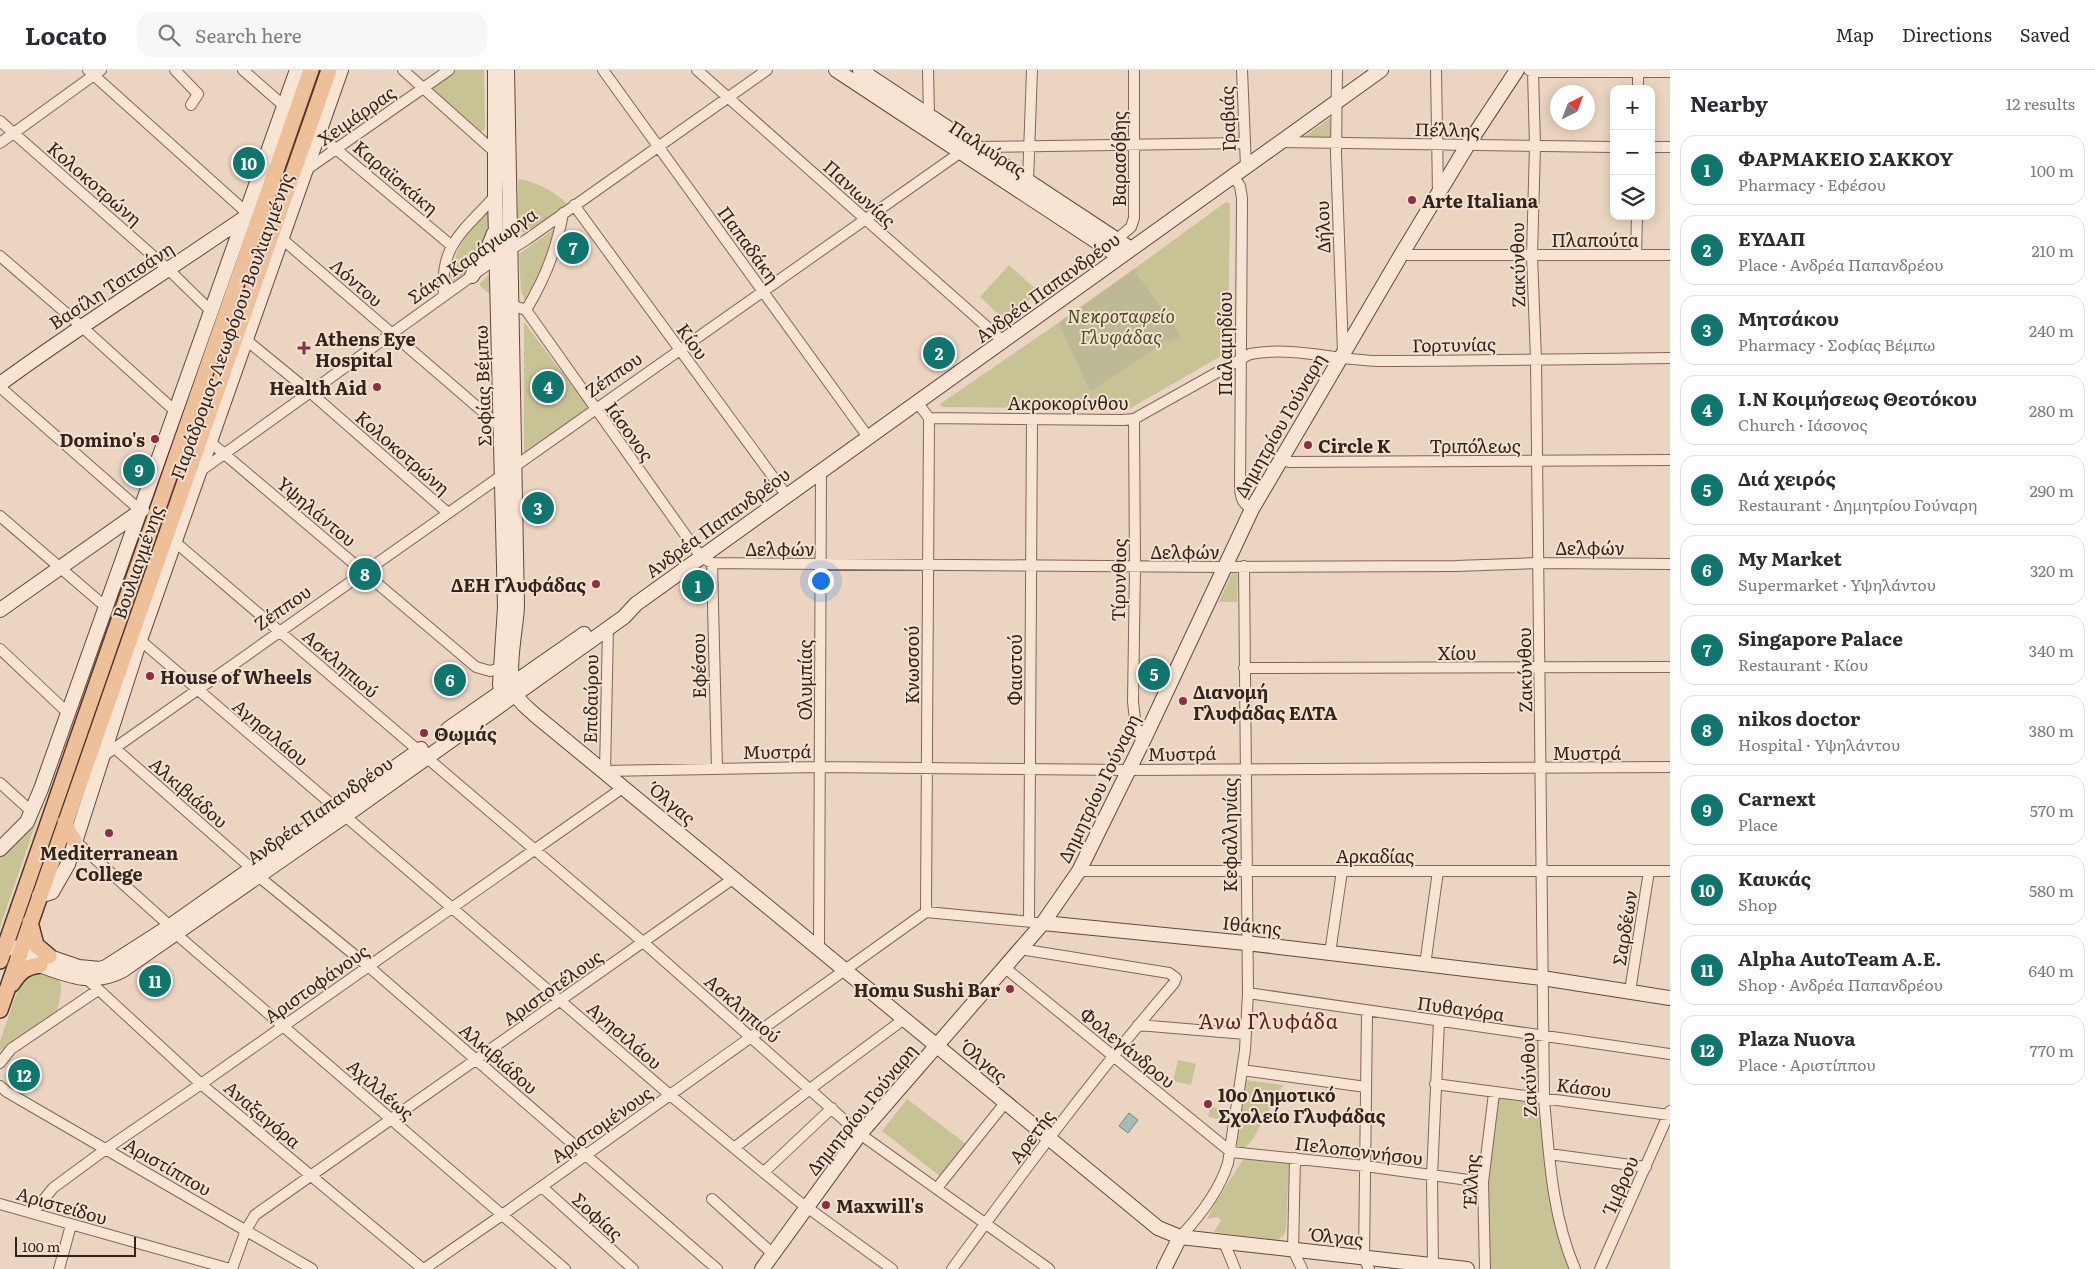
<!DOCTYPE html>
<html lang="en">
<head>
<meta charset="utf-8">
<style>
	:root { --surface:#fff; --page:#f7f7f7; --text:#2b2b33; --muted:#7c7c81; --line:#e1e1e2; --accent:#0f766e }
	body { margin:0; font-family:Literata,serif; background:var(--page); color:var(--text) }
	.controls { position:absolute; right:15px; top:15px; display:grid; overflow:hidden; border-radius:10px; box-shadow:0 2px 12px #0003 }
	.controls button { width:45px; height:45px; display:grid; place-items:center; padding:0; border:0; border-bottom:1px solid var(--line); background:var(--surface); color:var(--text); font:25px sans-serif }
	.compass { position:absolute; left:1550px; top:15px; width:45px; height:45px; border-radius:50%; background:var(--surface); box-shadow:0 2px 12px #0003; rotate:42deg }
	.scale { position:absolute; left:15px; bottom:12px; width:121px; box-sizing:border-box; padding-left:5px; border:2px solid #34231d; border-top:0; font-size:14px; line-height:18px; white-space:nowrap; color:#34231d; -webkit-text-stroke:4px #f3e1cf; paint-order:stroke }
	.you { position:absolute; left:820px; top:510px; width:18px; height:18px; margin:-12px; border:4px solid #fff; border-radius:50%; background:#1a73e8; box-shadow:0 0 0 8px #1a73e833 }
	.badge { display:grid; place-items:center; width:32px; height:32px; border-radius:50%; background:var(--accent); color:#fff; font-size:16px; font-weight:700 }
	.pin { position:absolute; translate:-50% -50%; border:2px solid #fff; box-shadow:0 1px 5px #0006 }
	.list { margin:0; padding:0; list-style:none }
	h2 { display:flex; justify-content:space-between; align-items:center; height:65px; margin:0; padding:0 20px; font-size:21px }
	h2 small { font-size:16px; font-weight:400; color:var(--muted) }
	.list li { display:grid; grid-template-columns:32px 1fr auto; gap:15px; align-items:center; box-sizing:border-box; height:70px; margin:0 10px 10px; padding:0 10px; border:1px solid var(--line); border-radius:15px }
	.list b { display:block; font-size:19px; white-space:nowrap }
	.list p { margin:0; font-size:16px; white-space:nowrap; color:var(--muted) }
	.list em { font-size:16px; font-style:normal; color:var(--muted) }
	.icon { flex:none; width:28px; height:28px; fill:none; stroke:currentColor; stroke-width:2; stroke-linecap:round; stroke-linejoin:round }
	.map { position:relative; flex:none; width:1670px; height:1199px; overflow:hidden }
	header { display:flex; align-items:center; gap:30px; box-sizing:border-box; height:70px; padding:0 25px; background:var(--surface); border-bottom:1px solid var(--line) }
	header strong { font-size:24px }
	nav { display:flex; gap:28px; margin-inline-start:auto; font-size:18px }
	.search { width:350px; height:45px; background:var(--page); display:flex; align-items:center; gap:12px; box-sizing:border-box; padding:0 18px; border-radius:15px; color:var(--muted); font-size:19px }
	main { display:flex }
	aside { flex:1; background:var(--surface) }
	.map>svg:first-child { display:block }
</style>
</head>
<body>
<header>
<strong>Locato</strong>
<div class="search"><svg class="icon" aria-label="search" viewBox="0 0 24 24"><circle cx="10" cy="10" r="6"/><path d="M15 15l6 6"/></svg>Search here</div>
<nav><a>Map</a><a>Directions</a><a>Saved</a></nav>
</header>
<main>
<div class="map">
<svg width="1670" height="1199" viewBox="0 0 1670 1199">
	<rect width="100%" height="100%" fill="#ebd5c0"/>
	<!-- green -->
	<path fill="#c8c395" d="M319,0H324L80,692L77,691Z
		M456,0H484L485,58L483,61H480L431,20L432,16Z
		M1330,48L1333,73L1298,71Z
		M518,109C538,112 551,120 568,134L526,162H521L518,158Z
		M1226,132L1230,134L1228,282L1129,339L942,337L940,334L1058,253L1090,322L1168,270L1171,273L1180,265L1134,199Z
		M489,136L493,159L467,203L451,217L449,216C455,175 465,167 489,136Z
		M557,157L541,202L525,230L521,221L519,184Z
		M1009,195L1038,221L1007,252L980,227Z
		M494,199L495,229L479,215Z
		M524,252L589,338L524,384Z
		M1232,503L1238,504L1237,532H1219Z
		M35,749L37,750L0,857V785L22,768Z
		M31,900C64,908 65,907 57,941L0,981V971L21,911Z
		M1178,990L1196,994L1191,1015L1173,1011Z
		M1245,1010L1283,1015L1253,1069L1245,1078L1233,1076Z
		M1498,1025L1542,1031L1571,1199H1489L1487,1116Z
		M907,1029L966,1074L941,1107L882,1061Z
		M1210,1037L1226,1040L1224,1050L1208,1047Z
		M1244,1088L1289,1093L1286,1159L1284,1165L1278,1170L1214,1162L1221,1150L1218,1147L1207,1149L1214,1135Z"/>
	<!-- cemetery -->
	<path fill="#bdb994" d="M1134,199L1181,266L1170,273L1168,270L1090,322L1058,253Z"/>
	<!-- water -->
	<path fill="#a3beb0" stroke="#6b8b7c" d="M1129,1043L1138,1050L1128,1063L1119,1056Z"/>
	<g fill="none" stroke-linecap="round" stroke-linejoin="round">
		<!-- street casing -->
		<g stroke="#836659" stroke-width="12">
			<path id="street" d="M88,0L246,142
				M175,0L198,24L191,35
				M243,0L284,36
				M403,0L496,83
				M603,0L868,367
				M697,0L1003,271
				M928,0L929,46
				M1242,0L1246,97
				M1337,0L1336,84L1343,282
				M1436,0L1438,124
				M1529,0L1533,2H1670
				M1638,0V19
				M1533,2L1535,76L1532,185L1536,289L1544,1029C1549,1085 1552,1146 1575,1199
				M0,51L169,200L212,242
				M318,64L452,176
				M1280,72L1614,77
				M0,73L101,0
				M1651,77H1670
				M306,100L449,0
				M1233,106L1240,116L1242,128L1240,419C1241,429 1243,434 1252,439
				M1028,111L1032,0
				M574,135L787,426
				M281,168L503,359
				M1116,170L1131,157L1134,148V0
				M1401,185H1670
				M1636,185L1637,146
				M0,186L81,256L175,341
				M444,226C439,174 464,161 495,126
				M511,235L526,240L701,487L712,493L1224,497L1456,496L1538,493L1670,494
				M526,240C545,209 557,179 563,143
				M245,269L311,323L448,443
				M0,317L141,441
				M917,332L929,348L1123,350L1134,349L1250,284C1293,276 1336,290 1378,291C1476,291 1573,289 1670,288
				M1134,349L1135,497L1133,632L1136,658L1146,665
				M209,371L476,597L490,601L501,598
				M1280,388L1289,392L1670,390
				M199,402L497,188L526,170L767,0
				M0,446L107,538
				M174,471L419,681
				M712,493L717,698
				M608,558L605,701L820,697L1129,700L1670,697
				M140,570L336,738
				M0,579L69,644
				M1244,598L1670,597
				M110,674L250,797
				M102,687L961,82L977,77L1244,73
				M426,687L643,872L860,1064L1049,1199
				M0,713L32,742
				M345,746L670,1025L797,1130L892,1199
				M74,770L170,856
				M1079,801H1670
				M258,806L368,896L717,1199
				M926,842L929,348
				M1029,851L1032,349
				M176,864L565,1199
				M819,879L821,401
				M1330,883L1342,801
				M1425,895L1438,801
				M1004,897L1231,1082L1365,1096L1483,1112
				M87,909L201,1014L423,1199
				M1630,921L1649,801
				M1248,923L1670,984
				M1367,942L1364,1188L1369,1199
				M1138,955L1246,964
				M0,993L11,979L98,920
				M1242,1000L1366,1017
				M1435,1014L1669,1045
				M0,1016L7,1022L312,1199
				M734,1078L810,1019L904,949
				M1549,1084L1646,1097
				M1295,1088L1293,1180L1302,1199
				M764,1102L832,1038
				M542,1117L633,1199
				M937,1118L1005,1033
				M712,1129L773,1184
				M0,1134L230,1199
				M33,1143L53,1118L106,1079L201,1014L624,717
				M1180,1167C1200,1146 1219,1122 1228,1093L1245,980L1248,923L1244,496
				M1224,1172L1235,1199
				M59,1199L71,1155
				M232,1199L246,1160L255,1145L734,808
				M424,1199L502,1145L926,842L1043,853
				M952,1199C1023,1102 1095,1005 1174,913L1176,908L1169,903L1020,879
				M1433,1199L1432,1106L1439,951
				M1485,1199L1483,1112L1494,1023
				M1600,1199L1670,1041"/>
		</g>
		<!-- secondary casing -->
		<g stroke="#65483d" stroke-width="16">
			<path id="secondary" d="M495,0V126L505,537L500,614L501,621L505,627
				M507,0L517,537C516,559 505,606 516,625C520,633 529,639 535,645L1158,1158L1180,1167L1467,1199
				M836,0L1120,187
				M860,0L1131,179
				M472,206L488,178L494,163
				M0,314C79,256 163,204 244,148
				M0,540L142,440
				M448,659L584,564
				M0,779L27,752L41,719L297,0
				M39,826L52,822L68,794L140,570L341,0
				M1043,853L1246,873L1542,908L1670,928
				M4,879L21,877L79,897L100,899L106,897L170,856L421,679
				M31,892C63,903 90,918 123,900L345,746L624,547L636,534L1381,0
				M762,1199L860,1064L1043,853L1079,801L1146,665L1252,439L1401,185L1467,76L1517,0
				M1164,1199L1180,1167"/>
		</g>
		<!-- primary casing -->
		<g stroke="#51362e" stroke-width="18">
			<path id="primary" d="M65,752L69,763L74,770
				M30,852L36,875L49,886
				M0,891L311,0
				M12,914C20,902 25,897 40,895
				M0,940L329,0"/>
		</g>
		<!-- street -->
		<use href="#street" stroke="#f7e4d3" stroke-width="10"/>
		<!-- secondary -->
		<use href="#secondary" stroke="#f7e4d3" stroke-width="14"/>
		<!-- primary -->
		<use href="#primary" stroke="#edc099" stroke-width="15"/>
	</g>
	<!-- markers -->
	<g fill="#8f2d43" stroke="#f3e1cf" stroke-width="2">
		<circle cx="1412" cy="130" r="5"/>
		<path d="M301.5 270.5h5v5h5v5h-5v5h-5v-5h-5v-5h5z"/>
		<circle cx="377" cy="317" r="5"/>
		<circle cx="155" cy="369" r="5"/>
		<circle cx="1308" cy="375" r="5"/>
		<circle cx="596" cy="514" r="5"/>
		<circle cx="150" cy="606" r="5"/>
		<circle cx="1183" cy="631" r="5"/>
		<circle cx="424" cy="663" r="5"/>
		<circle cx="109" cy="763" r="5"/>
		<circle cx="1010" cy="919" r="5"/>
		<circle cx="1208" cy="1034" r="5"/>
		<circle cx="826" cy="1135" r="5"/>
	</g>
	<g text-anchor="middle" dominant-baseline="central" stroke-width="4" stroke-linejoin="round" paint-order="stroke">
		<!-- street labels -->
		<g font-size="18" fill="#34231d" stroke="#f3e1cf">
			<text transform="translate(356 45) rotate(-35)">Χειμάρρας</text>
			<text transform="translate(1227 49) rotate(-92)">Γραβιάς</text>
			<text transform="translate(1447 59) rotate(1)">Πέλλης</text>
			<text transform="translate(988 78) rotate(33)">Παλμύρας</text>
			<text transform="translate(1118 89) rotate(-90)">Βαρασόβης</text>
			<text transform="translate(396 107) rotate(40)">Καραϊσκάκη</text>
			<text transform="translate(95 113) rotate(41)">Κολοκοτρώνη</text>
			<text transform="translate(860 123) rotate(42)">Πανιωνίας</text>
			<text transform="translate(1322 157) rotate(-92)">Δήλου</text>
			<text x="1595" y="169">Πλαπούτα</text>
			<text transform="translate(749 174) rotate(54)">Παπαδάκη</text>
			<text transform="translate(472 185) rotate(-35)">Σάκη Καράγιωργα</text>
			<text transform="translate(1517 195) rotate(-91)">Ζακύνθου</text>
			<text transform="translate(357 212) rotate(41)">Λόντου</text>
			<text transform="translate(111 215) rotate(-33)">Βασίλη Τσιτσάνη</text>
			<text transform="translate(1047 217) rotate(-36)">Ανδρέα Παπανδρέου</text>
			<text transform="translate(231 256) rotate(-70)">Παράδρομος Λεωφόρου Βουλιαγμένης</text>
			<text transform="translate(693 271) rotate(54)">Κίου</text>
			<text transform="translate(1224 274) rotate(-90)">Παλαμηδίου</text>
			<text transform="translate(1454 274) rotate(-1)">Γορτυνίας</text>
			<text transform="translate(613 304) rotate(-35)">Ζέππου</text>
			<text transform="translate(482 316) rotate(-92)">Σοφίας Βέμπω</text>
			<text x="1068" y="332">Ακροκορίνθου</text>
			<text transform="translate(1279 355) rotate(-60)">Δημητρίου Γούναρη</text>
			<text transform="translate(630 361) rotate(54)">Ιάσονος</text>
			<text x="1475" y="375">Τριπόλεως</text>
			<text transform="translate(403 382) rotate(41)">Κολοκοτρώνη</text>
			<text transform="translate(317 441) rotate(40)">Υψηλάντου</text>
			<text transform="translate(717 452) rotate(-36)">Ανδρέα Παπανδρέου</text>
			<text x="1590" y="477">Δελφών</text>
			<text x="780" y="478">Δελφών</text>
			<text x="1185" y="481">Δελφών</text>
			<text transform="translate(137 492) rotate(-71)">Βουλιαγμένης</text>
			<text transform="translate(1118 510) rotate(-89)">Τίρυνθιος</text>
			<text transform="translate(282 537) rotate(-35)">Ζέππου</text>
			<text x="1457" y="582">Χίου</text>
			<text transform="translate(341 593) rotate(41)">Ασκληπιού</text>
			<text transform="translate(911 595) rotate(-90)">Κνωσσού</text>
			<text transform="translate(698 596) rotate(-91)">Εφέσου</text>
			<text transform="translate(1014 600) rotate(-90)">Φαιστού</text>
			<text transform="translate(1524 600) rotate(-91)">Ζακύνθου</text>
			<text transform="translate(804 610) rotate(-90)">Ολυμπίας</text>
			<text transform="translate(590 629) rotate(-89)">Επιδαύρου</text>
			<text transform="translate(271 662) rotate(40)">Αγησιλάου</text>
			<text transform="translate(777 681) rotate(-1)">Μυστρά</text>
			<text x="1587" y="682">Μυστρά</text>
			<text transform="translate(1182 683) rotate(-1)">Μυστρά</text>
			<text transform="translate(1098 718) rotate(-64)">Δημητρίου Γούναρη</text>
			<text transform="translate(189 722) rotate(41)">Αλκιβιάδου</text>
			<text transform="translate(673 733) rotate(40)">Όλγας</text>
			<text transform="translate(319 740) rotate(-35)">Ανδρέα Παπανδρέου</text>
			<text transform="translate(1229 765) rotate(-90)">Κεφαλληνίας</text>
			<text x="1375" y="785">Αρκαδίας</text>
			<text transform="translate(1252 855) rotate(6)">Ιθάκης</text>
			<text transform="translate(1624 858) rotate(-81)">Σαρδέων</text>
			<text transform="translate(316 913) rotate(-35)">Αριστοφάνους</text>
			<text transform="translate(552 917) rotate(-35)">Αριστοτέλους</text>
			<text transform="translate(743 938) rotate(41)">Ασκληπιού</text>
			<text transform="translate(1461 938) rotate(8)">Πυθαγόρα</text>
			<text transform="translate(625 965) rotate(41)">Αγησιλάου</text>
			<text transform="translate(1128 977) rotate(39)">Φολεγάνδρου</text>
			<text transform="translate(499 988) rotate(41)">Αλκιβιάδου</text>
			<text transform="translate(985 991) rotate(40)">Όλγας</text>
			<text transform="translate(1528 1005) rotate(-92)">Ζακύνθου</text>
			<text transform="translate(1584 1017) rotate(7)">Κάσου</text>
			<text transform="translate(381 1019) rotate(41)">Αχιλλέως</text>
			<text transform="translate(861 1039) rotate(-51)">Δημητρίου Γούναρη</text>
			<text transform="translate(263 1044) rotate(40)">Αναξαγόρα</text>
			<text transform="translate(601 1054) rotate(-35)">Αριστομένους</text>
			<text transform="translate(1031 1066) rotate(-53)">Αρετής</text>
			<text transform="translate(1359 1080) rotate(7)">Πελοποννήσου</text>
			<text transform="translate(168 1096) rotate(30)">Αριστίππου</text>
			<text transform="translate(1470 1110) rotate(-87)">Έλλης</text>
			<text transform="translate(1620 1114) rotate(-66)">Ίμβρου</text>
			<text transform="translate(62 1135) rotate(16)">Αριστείδου</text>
			<text transform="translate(598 1146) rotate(42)">Σοφίας</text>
			<text transform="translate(1337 1166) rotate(6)">Όλγας</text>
		</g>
		<!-- poi labels -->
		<g font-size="18" font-weight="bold" fill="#34231d" stroke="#f3e1cf" text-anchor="start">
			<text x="1422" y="130">Arte Italiana</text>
			<text x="315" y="268">Athens Eye<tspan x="315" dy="21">Hospital</tspan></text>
			<text x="367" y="317" text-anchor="end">Health Aid</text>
			<text x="145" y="369" text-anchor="end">Domino's</text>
			<text x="1318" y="375">Circle K</text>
			<text x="586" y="514" text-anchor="end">ΔΕΗ Γλυφάδας</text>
			<text x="160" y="606">House of Wheels</text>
			<text x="1193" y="621">Διανομή<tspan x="1193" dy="21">Γλυφάδας ΕΛΤΑ</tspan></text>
			<text x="434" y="663">Θωμάς</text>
			<text x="109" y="782" text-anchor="middle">Mediterranean<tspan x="109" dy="21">College</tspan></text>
			<text x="1000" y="919" text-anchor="end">Homu Sushi Bar</text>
			<text x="1218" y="1024">10o Δημοτικό<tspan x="1218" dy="21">Σχολείο Γλυφάδας</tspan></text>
			<text x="836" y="1135">Maxwill's</text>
		</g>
		<!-- park labels -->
		<g font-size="18" font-style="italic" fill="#4e4f24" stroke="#f3e1cf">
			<text x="1121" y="245">Νεκροταφείο<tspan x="1121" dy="21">Γλυφάδας</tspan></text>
		</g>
		<!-- quarter labels -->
		<g font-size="20" letter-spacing="1" fill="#5e1f20" stroke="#f3e1cf">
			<text x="1269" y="950">Άνω Γλυφάδα</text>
		</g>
	</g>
</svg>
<div class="controls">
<button>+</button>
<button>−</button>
<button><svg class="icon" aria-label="layers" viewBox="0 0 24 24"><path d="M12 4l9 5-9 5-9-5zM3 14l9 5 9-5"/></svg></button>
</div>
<svg class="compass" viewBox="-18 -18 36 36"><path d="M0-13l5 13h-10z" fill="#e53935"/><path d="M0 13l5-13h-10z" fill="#7c7c81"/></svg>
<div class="scale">100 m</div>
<div class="you"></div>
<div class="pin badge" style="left:698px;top:516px">1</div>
<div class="pin badge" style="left:939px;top:283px">2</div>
<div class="pin badge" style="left:538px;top:438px">3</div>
<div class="pin badge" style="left:548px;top:317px">4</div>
<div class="pin badge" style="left:1154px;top:604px">5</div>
<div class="pin badge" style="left:450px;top:610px">6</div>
<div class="pin badge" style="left:573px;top:178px">7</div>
<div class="pin badge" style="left:365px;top:504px">8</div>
<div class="pin badge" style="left:139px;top:400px">9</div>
<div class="pin badge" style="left:249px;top:93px">10</div>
<div class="pin badge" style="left:155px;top:911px">11</div>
<div class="pin badge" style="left:24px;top:1005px">12</div>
</div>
<aside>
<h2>Nearby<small>12 results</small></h2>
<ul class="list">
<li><span class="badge">1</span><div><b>ΦΑΡΜΑΚΕΙΟ ΣΑΚΚΟΥ</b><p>Pharmacy · Εφέσου</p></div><em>100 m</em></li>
<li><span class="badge">2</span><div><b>ΕΥΔΑΠ</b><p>Place · Ανδρέα Παπανδρέου</p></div><em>210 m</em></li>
<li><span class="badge">3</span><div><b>Μητσάκου</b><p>Pharmacy · Σοφίας Βέμπω</p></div><em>240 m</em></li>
<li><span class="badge">4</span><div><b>Ι.Ν Κοιμήσεως Θεοτόκου</b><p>Church · Ιάσονος</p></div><em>280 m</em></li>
<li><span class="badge">5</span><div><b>Διά χειρός</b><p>Restaurant · Δημητρίου Γούναρη</p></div><em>290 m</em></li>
<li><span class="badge">6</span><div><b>My Market</b><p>Supermarket · Υψηλάντου</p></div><em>320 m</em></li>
<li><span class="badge">7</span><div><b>Singapore Palace</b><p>Restaurant · Κίου</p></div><em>340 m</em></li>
<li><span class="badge">8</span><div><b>nikos doctor</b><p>Hospital · Υψηλάντου</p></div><em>380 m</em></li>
<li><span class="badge">9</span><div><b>Carnext</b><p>Place</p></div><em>570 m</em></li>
<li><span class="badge">10</span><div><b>Καυκάς</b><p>Shop</p></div><em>580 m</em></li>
<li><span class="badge">11</span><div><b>Alpha AutoTeam Α.Ε.</b><p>Shop · Ανδρέα Παπανδρέου</p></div><em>640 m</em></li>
<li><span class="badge">12</span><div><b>Plaza Nuova</b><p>Place · Αριστίππου</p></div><em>770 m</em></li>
</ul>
</aside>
</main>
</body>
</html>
